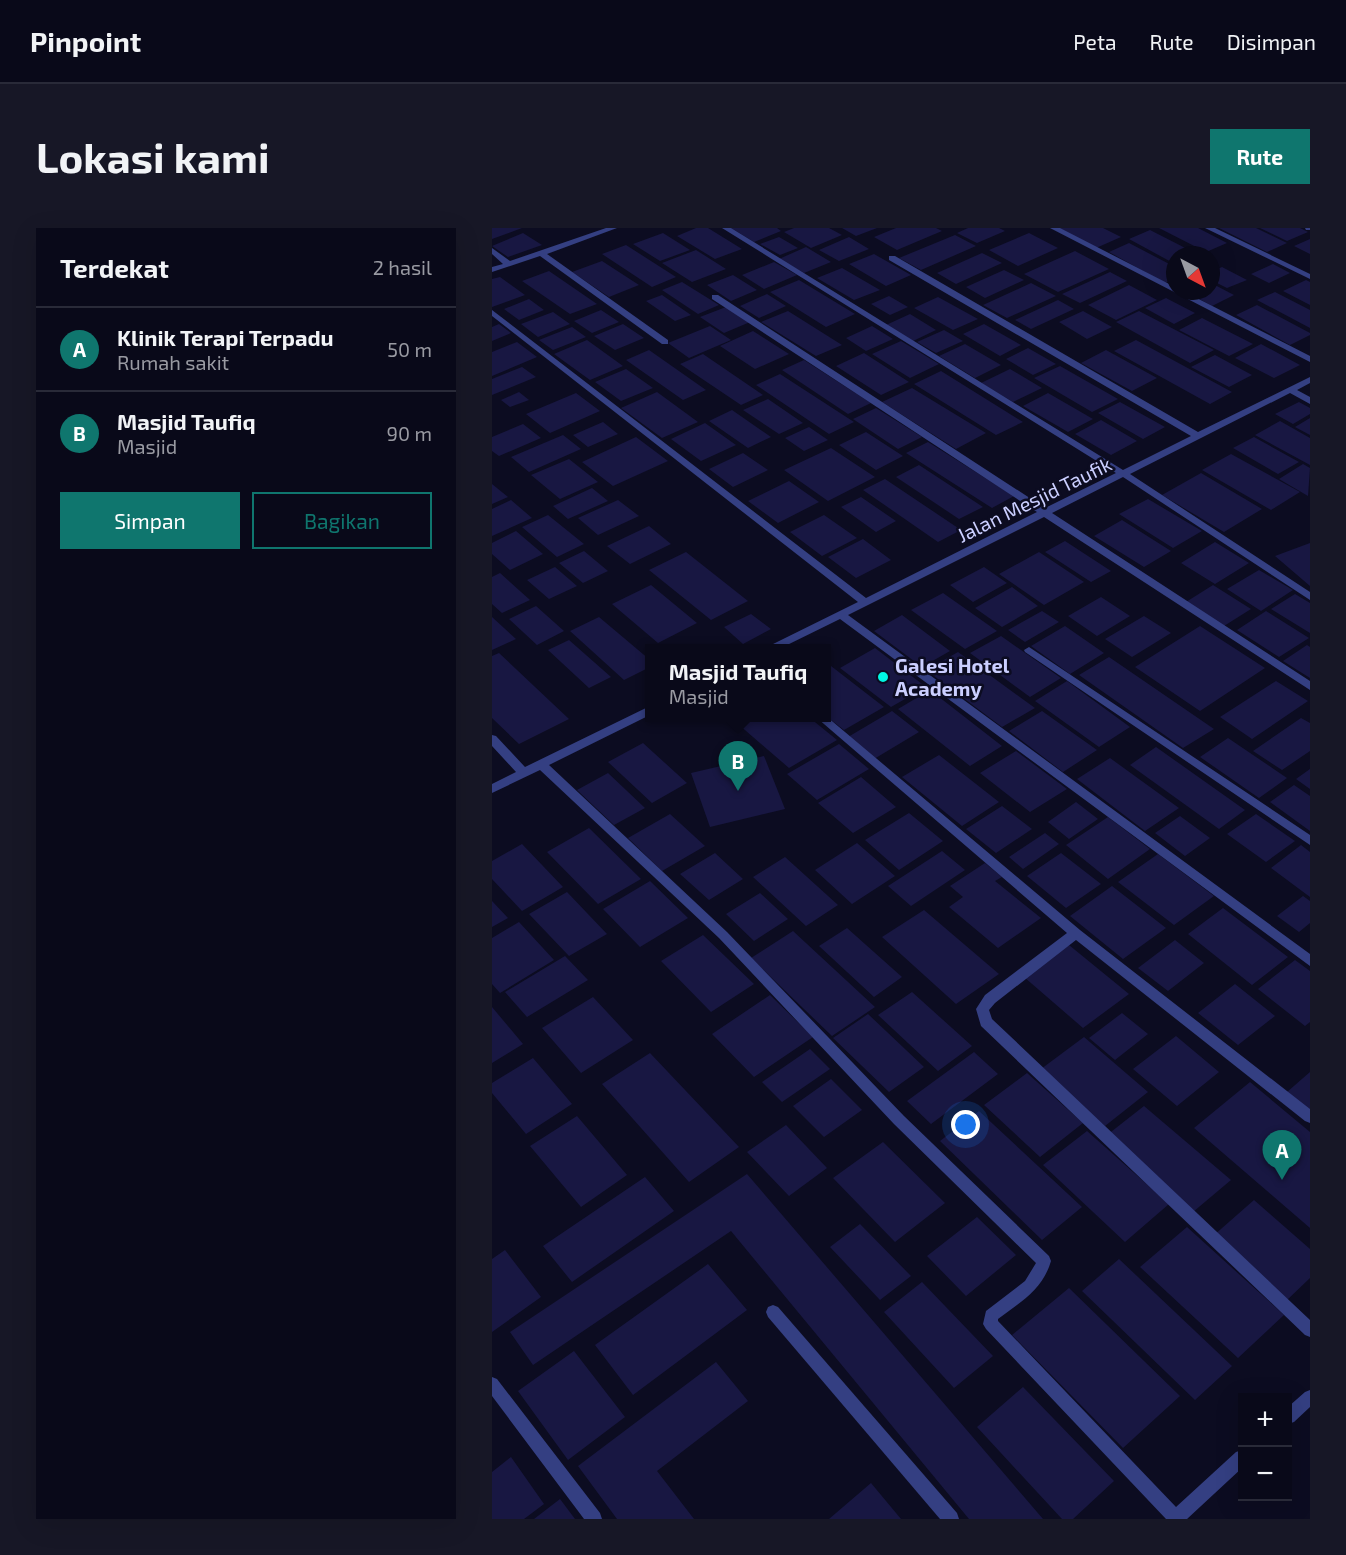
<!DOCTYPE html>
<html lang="id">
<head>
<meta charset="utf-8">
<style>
	:root { --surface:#090919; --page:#171726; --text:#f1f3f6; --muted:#999aa2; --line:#292a38; --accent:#0f766e }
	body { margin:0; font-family:"Exo 2",sans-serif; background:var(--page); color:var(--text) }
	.controls { position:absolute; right:18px; bottom:18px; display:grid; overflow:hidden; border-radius:0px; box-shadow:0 6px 24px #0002 }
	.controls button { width:54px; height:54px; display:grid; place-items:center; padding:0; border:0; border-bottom:2px solid var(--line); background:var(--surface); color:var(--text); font:30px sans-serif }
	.compass { position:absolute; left:674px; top:18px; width:54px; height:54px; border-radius:50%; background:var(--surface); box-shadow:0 6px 24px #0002; rotate:139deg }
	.you { position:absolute; left:474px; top:897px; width:21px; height:21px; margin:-15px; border:4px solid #fff; border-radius:50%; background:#1a73e8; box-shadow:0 0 0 9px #1a73e833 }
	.badge { display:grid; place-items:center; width:39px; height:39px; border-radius:50%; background:var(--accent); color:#fff; font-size:20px; font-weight:700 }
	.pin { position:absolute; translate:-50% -50px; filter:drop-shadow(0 2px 3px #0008) }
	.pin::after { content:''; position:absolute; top:32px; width:21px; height:18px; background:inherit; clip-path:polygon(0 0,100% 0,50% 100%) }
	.popup { position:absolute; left:153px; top:416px; width:186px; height:78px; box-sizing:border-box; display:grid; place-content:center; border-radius:0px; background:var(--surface); filter:drop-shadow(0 2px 4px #0005); font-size:20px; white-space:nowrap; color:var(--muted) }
	.popup b { font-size:22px; color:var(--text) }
	.popup::after { content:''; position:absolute; left:50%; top:100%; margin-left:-12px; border:12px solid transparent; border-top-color:var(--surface) }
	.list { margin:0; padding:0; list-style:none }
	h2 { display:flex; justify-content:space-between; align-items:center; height:78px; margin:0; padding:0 24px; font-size:26px }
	h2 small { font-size:20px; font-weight:400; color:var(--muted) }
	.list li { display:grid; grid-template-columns:39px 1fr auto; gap:18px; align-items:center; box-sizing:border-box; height:84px; padding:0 24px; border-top:2px solid var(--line) }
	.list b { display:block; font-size:22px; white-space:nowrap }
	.list p { margin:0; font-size:20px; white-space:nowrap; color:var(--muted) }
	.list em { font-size:20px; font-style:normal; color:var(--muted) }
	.actions { display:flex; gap:12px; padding:18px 24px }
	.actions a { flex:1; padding:14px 0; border:2px solid var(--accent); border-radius:0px; text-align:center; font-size:21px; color:var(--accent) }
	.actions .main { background:var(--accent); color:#fff }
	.map { position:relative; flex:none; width:818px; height:1291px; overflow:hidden; border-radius:0px }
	header { display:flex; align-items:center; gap:36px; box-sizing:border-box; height:84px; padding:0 30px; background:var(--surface); border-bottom:2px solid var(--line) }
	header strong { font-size:28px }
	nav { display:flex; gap:33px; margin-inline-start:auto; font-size:21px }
	.intro { display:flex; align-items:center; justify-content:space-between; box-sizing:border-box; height:144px; padding:0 36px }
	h1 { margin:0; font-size:42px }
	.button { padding:15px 27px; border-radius:0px; background:var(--accent); color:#fff; font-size:21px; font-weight:700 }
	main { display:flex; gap:36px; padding:0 36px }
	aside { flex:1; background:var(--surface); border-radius:0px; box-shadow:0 6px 24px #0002 }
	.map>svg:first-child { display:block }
</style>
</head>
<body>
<header>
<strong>Pinpoint</strong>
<nav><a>Peta</a><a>Rute</a><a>Disimpan</a></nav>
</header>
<div class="intro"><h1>Lokasi kami</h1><a class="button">Rute</a></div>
<main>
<aside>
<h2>Terdekat<small>2 hasil</small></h2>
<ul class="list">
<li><span class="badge">A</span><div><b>Klinik Terapi Terpadu</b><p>Rumah sakit</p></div><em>50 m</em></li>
<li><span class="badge">B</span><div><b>Masjid Taufiq</b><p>Masjid</p></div><em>90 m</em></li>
</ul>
<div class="actions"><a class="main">Simpan</a><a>Bagikan</a></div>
</aside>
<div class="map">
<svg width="818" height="1291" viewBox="0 0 818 1291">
	<rect width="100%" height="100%" fill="#0c0c21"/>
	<!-- building -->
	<path fill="#181742" d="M0,0H30L0,11Z
		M204,0H216L250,21L223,31L185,8Z
		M239,0H285L289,3L262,14Z
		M302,0H337L350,7L319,20L292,4Z
		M350,0H385L364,8Z
		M404,0H444L450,3L405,22L382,9Z
		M476,0H507L513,3L485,15L465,5Z
		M567,0H611L629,9L604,20Z
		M667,0H706L735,15L714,24Z
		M727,0H764L795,15L775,24Z
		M768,0H808L816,4L795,13Z
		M658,2L707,27H683V36L637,11Z
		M31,5L50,17L16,29L0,18Z
		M171,5L198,22L168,33L141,16Z
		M537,5L566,20L526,38L497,22Z
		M463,7L484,18L429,42L407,30Z
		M287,9L306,20L288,27L268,16Z
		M357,9L377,21L347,33L327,22Z
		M818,11V26L802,18Z
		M637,15L683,39V50L673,55L617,24Z
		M134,17L184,49L160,59L110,26Z
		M314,19L339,34L312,45L287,31Z
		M204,22L234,41L200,54L170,35Z
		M583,23L617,41L566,64L532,46Z
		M490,25L510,35L464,56L445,45Z
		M382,26L419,47L394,58L357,36Z
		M110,33L147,57L117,69L80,44Z
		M282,34L305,47L272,61L250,47Z
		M781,36L798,45L777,55L759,46Z
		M730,39L755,52L735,60L719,52V44Z
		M350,40L388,62L362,72L325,50Z
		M512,42L532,52L493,70L474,59Z
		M57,43L105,76L78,86L30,53Z
		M618,44L635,53L588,75L570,66Z
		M241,47L265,62L239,73L215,57Z
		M8,49L33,67L0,79V51Z
		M307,52L363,86L334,99L278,64Z
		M814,52L818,54V77L791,63Z
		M190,54L227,77L206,86L170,62Z
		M539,55L564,68L515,90L491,77Z
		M719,55L742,67L720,78L693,63H719Z
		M637,57L665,72L624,92L596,77Z
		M783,64L818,82V100L765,72Z
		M275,66L294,78L267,90L248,78Z
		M170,67L199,87L183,93L154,73Z
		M397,68L416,79L398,87L379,76Z
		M446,69L486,91L461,102L422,80Z
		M674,70L703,85L682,96L653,80Z
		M37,71L52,82L27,92L12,81Z
		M566,72L582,81L539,101L523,92Z
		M765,77L818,105V107L798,117L744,87Z
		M234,79L258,94L232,105L208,89Z
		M109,82L127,94L100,105L82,93Z
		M296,83L350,117L324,128L269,94Z
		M591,83L620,99L595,111L567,94Z
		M647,83L722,122L698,135L624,94Z
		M61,84L78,96L46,109L29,96Z
		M418,86L444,102L421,113L394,97Z
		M710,90L761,116L737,128L687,102Z
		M7,96L19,105L0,113V99Z
		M131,96L152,110L123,122L102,108Z
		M492,96L529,117L508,128L471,106Z
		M218,98L239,112L197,130L176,115Z
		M380,98L401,111L374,123L354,110Z
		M80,99L94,109L61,122L47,112Z
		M452,102L471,113L444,125L425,114Z
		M261,103L297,126L263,141L228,118Z
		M95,112L131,138L98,152L62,126Z
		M644,112L740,164L718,176L622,123Z
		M409,113L447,136L418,150L380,126Z
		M25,114L45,129L0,148V124Z
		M473,116L509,137L483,150L447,128Z
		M769,116L808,137L782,150L743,130Z
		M536,120L564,136L541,147L514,131Z
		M157,122L214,162L191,172L134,132Z
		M614,122L665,150L640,163L589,135Z
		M372,125L417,154L389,167L344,138Z
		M211,126L271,167L249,177L188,136Z
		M723,127L760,147L737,159L699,139Z
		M312,132L379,175L356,186L290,142Z
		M568,138L626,171L600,184L542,150Z
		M30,139L44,149L0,167V151Z
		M134,141L161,160L129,173L103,154Z
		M518,141L550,160L521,174L489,155Z
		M449,143L531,194L504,207L422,156Z
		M288,146L362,194L337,206L264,157Z
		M420,160L494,205L464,221L390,174Z
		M27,164L37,172L18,179L9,172Z
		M165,164L206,194L170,210L129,180Z
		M84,165L108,183L58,205L34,186Z
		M556,165L601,191L576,204L531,178Z
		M276,171L311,195L287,206L251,182Z
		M628,174L673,199L651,211L606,185Z
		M807,174L818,180V186L801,196L783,186Z
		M384,180L430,209L406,221L361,191Z
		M240,182L279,209L256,220L217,193Z
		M818,190V207L803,199Z
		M609,192L645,213L619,227L583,206Z
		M788,193L818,210V237L763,207Z
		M111,194L126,206L96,219L81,207Z
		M213,195L244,217L209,233L179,211Z
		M31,196L49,210L7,228L0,223V209Z
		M317,199L336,212L312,223L293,210Z
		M374,204L411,228L384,242L347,217Z
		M71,207L89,221L37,244L19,229Z
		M144,209L176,233L121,258L90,234Z
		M762,209L807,234L786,246L741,220Z
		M436,214L522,268L500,280L414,225Z
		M339,220L383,249L336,273L292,242Z
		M251,225L276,242L241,259L217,241Z
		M739,226L808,264L779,282L710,242Z
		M77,231L106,254L68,271L39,247Z
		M811,236L818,240L816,268L787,251Z
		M427,237L491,279L467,291L404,249Z
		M709,245L770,281L732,304L670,267Z
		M393,251L469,302L446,314L371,262Z
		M297,253L327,274L286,295L256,273Z
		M0,256L16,269L0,276Z
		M100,260L116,273L76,291L61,278Z
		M369,269L404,293L384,304L349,279Z
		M656,271L710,303L681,320L627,286Z
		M19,272L40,290L0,308V281Z
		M126,272L147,288L106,307L86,290Z
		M56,287L92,316L65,329L30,299Z
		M332,287L365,310L330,328L298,304Z
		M630,292L679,323L652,339L602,308Z
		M157,298L179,316L138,336L115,318Z
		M24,303L51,326L18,342L0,326V315Z
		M371,311L399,332L364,350L336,329Z
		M573,313L619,343L599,354L553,324Z
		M723,314L757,335L723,356L689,335Z
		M818,315V358L783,328Z
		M92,323L116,343L91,355L67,335Z
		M194,324L256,373L219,392L157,342Z
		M547,324L592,354L552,377L507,346Z
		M63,339L85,358L57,371L35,352Z
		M492,339L515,355L481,374L458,357Z
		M767,342L801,362L769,383L735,361Z
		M8,345L38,372L10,385L0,376V349Z
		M159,357L205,395L166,415L120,376Z
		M721,357L759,381L732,398L694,374Z
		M520,359L546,378L510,399L483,380Z
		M451,365L505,403L473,421L419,382Z
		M803,366L818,375V405L779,381Z
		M609,369L638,388L605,408L576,388Z
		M44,378L72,403L45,417L17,391Z
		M550,383L567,394L533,414L516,402Z
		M774,383L817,410L787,429L745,402Z
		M259,386L279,401L251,416L232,399Z
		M410,387L458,423L430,439L382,403Z
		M652,388L679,405L640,429L613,411Z
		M0,389L24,411L0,422Z
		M107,389L158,432V439L132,452L78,403Z
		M573,398L612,425L578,446L539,418Z
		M708,398L773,440L708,483L643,439Z
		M509,408L569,450L538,469L478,425Z
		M77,412L119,449L97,460L56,422Z
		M815,417L818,419V450L791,433Z
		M383,420L434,459L399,479L348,440Z
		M466,424L543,480L510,499L434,442Z
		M7,425L77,491L27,516L0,490V428Z
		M617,429L722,501L691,520L587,447Z
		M339,438L392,479L352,502L334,488V441Z
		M575,453L638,499L607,519L543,473Z
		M784,453L816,473L760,511L728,489Z
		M438,462L510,518L478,538L406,481Z
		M400,483L427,504L382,531L356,509Z
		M550,483L605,522L571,544L517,503Z
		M239,490H318L345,512L297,540Z
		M809,490L818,495V523L790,542L761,523Z
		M736,510L795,550L767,570L708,529Z
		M151,515L195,555L160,575L116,534Z
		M347,516L377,541L325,572L295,546Z
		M664,519L753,582L727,601L638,537Z
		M524,523L575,561L538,584L488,545Z
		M447,527L507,574L470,598L410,549Z
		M272,528L293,581L218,599L199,545Z
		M618,530L687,580L653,603L585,551Z
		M818,541V561L804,551Z
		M116,545L153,580L122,597L85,562Z
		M369,549L404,579L361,605L326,575Z
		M802,557L818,568V603L778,574Z
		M584,574L606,591L577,611L556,594Z
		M510,578L540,601L504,625L474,601Z
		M417,585L451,613L407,642L373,612Z
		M178,586L213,618L170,643L136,610Z
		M764,586L803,613L774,634L735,606Z
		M688,588L718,610L693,628L663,605Z
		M616,589L658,621L616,651L574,617Z
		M97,600L149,651L106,676L55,624Z
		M553,605L567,616L531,641L517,629Z
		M365,615L403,648L360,676L323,642Z
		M30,616L71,659L30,683L0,651V633Z
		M809,617L818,624V669L779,640Z
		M450,623L473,642L419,678L396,658Z
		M223,625L251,651L217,672L188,646Z
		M569,625L609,656L574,680L535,648Z
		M666,626L722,668L682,697L626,654Z
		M293,629L346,677L314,698L261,649Z
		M493,635L510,649L503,653L549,690L506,720L457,679L471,669L458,658Z
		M158,653L196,690L148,719L111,681Z
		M620,658L674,700L631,731L578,688Z
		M75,664L115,706L77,728L37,686Z
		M268,665L296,691L262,713L234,686Z
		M811,668L818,673V695L807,704L785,688Z
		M0,673L16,690L0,699Z
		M731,680L796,729L760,757L696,706Z
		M432,682L507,746L464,776L390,709Z
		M27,694L62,732L8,765L0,756V710Z
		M355,700L410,749L382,769L327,718Z
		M301,703L383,779L340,808L259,730Z
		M211,707L262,756L219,784L169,733Z
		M683,712L712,735L676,763L646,740Z
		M577,717L637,766L591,800L532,749Z
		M73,728L96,752L35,789L13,764Z
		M803,732L818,743V794L813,798L766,761Z
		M743,756L783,788L746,817L706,785Z
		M420,764L480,818L446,843L386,787Z
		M278,767L321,809L262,849L220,806Z
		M101,769L141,812L89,845L50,800Z
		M0,779L31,816L0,835Z
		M630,785L656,806L623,832L597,810Z
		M376,786L432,839L397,864L341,810Z
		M684,808L727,844L685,878L641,841Z
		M592,809L656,864L613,898L549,841Z
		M318,821L338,841L290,874L270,854Z
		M482,824L506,846L439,896L415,873Z
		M158,825L247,919L197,954L110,856Z
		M41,830L80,876L34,906L0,865V855Z
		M818,844V882L795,864Z
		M535,845L591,895L548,929L492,877Z
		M339,851L370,882L332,909L301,878Z
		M758,854L818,904V1000L702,900Z
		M652,878L739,952L701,984L615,907Z
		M487,883L590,979L550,1012L448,913Z
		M85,888L135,947L89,979L38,918Z
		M294,897L335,940L297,968L255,924Z
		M595,903L677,976L633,1014L551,937Z
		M391,914L453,975L403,1014L341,950Z
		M255,946L551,1291H477L239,1003L41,1137L18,1104Z
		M153,949L182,983L80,1054L51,1018Z
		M762,972L818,1021V1050L794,1073L721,1008Z
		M485,989L524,1027L474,1068L435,1028Z
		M368,996L419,1048L388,1072L338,1019Z
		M695,999L792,1087L746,1130L648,1039Z
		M13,1022L49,1069L0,1104V1031Z
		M627,1031L740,1138L703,1172L590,1063Z
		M216,1036L255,1082L141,1167L103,1117Z
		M430,1054L501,1128L462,1160L392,1084Z
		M577,1060L688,1168L631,1220L520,1107Z
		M82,1123L133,1189L76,1232L26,1163Z
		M224,1134L256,1173L165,1243L202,1291H125L86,1238Z
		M531,1159L622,1253L581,1291H570L485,1199Z
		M19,1229L52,1276L32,1291H0V1244Z
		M379,1255L409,1291H337Z
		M68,1271L83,1291H42Z"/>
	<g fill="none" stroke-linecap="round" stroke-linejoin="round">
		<!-- lane -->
		<path fill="#343f82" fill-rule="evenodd" d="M281,1077L286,1079L465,1285L467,1291H448L276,1089L274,1084L276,1079Z"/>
		<!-- street -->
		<path fill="#343f82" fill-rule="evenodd" d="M114,0H125L55,26L176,112V116H170L48,28L0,44V39L11,36L0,26V20L18,33Z
			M230,0H239L631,242L699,208L397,32V28H403L706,204L818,149V155L805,162L818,169V176L798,165L638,246L818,364V372L631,249L560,285L818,453V462L552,289L356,387L818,726V738L348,391L289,420H276L277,418L366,374L0,88V82L374,370L545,284L220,71V67H226L553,280L624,245Z
			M558,0H568L683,59V63H691L818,128V134Z
			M713,0H723L818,46V51Z
			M813,0H818V2H814Z
			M537,419L818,607V617L533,424L532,422Z
			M158,478V487L57,537L235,704L412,888L557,1028L559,1033C551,1061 529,1074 506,1091V1093L684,1279L744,1224L750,1222V1240L695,1291H674L494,1101L491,1096L494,1083L533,1053L544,1035L402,896L227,710L48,542L0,565V556L24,544L0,518V507L4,508L33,539Z
			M334,488L588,702L818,881V895L813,893L584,712L503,775L497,782L500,791L818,1092V1109L813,1107L489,798L484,781L493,767L575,705L325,490H334Z
			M0,1149L5,1151L108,1285L110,1291H92L0,1168Z
			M818,1162V1179L802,1194L796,1196V1179L813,1164Z"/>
	</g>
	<!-- markers -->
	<circle fill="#00f6e2" stroke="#0c0c21" stroke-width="2" cx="391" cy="449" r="6"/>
	<g text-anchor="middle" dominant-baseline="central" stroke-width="5" stroke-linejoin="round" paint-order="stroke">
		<!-- street labels -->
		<g font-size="20" fill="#cbcfff" stroke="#0c0c21">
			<text transform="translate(542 271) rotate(-26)">Jalan Mesjid Taufik</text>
		</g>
		<!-- poi labels -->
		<g font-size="20" font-weight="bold" fill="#cbcfff" stroke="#0c0c21" text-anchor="start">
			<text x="403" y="437">Galesi Hotel<tspan x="403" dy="23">Academy</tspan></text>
		</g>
	</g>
</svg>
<div class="controls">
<button>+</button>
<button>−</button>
</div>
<svg class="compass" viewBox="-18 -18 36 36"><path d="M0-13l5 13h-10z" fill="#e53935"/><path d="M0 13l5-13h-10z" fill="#999aa2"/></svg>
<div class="you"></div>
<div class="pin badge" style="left:790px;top:952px">A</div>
<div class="pin badge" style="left:246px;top:563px">B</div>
<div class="popup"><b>Masjid Taufiq</b>Masjid</div>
</div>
</main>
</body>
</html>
